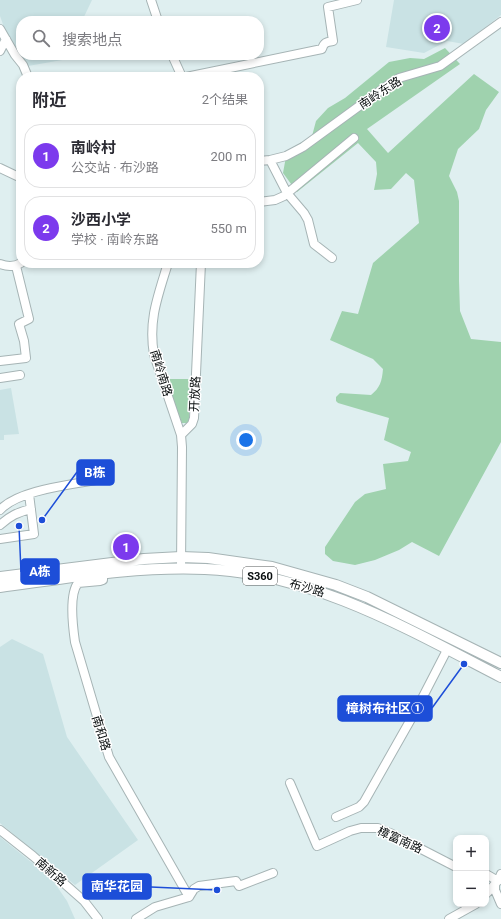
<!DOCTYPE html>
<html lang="zh">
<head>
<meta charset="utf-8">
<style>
	:root { --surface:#fff; --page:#f2f2f3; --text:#2b2b33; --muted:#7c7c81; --line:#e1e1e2; --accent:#7c3aed }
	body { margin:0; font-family:Roboto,"Noto Sans SC",sans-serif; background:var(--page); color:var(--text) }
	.controls { position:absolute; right:12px; bottom:12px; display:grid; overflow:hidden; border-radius:8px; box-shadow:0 2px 6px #0003 }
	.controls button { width:36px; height:36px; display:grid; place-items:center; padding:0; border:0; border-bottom:1px solid var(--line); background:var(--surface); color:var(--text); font:20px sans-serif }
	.you { position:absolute; left:246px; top:440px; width:14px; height:14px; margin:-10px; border:3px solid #fff; border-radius:50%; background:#1a73e8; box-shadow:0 0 0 6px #1a73e833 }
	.badge { display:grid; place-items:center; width:26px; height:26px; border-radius:50%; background:var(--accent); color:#fff; font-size:13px; font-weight:700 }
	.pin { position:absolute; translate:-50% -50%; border:2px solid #fff; box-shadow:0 1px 4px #0006 }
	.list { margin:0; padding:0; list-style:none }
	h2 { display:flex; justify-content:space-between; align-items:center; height:52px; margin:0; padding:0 16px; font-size:17px }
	h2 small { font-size:13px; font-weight:400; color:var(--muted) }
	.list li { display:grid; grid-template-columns:26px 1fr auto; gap:12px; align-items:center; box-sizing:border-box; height:64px; margin:0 8px 8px; padding:0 8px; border:1px solid var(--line); border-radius:16px }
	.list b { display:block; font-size:15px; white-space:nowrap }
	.list p { margin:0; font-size:13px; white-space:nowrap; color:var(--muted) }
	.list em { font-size:13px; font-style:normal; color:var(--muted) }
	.icon { flex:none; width:22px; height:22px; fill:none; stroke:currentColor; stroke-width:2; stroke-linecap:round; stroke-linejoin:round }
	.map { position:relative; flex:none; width:501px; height:919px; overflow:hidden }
	.search { position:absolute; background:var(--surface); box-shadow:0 2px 6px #0003; left:16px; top:16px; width:248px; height:44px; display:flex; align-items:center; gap:10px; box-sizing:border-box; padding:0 14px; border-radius:16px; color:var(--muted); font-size:15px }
	.panel { position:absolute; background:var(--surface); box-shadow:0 2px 6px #0003; left:16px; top:72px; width:248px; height:196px; border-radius:16px }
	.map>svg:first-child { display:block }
</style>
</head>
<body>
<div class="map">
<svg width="501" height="919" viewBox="0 0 501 919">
	<rect width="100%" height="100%" fill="#dfeff0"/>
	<!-- built -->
	<path fill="#c9e2e4" d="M0,0H92L82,21H21V55H71L68,59L28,66L17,50L6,33L0,16Z
		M394,0H501V15L464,44L447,41L424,53L386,47Z
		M11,388L19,434L4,435V440H0V390Z
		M12,639L43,654L67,737L138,840L75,885L0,823V647Z
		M0,837L51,878L67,901L75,919H0Z"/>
	<!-- green -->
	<path fill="#9fd2ae" d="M445,48L460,64L367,129L388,153L474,74L499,92L486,110L479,129L458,149L449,176L457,192L459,201V281L460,311L471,339L501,342V442L439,556L412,542L399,550L375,560L355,565L333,561L325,554V547L355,502L365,494L386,489L383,464L408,461L411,452L384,440L389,418L338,403L336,401V397L340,393L371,395C380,388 382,381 383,369L373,359L330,340L342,311L358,314L373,263L419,223L414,180L406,173L391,189L374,190L377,174L376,162L358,143L297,192L283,173L287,151L312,136L316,121L328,108L345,98L389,62L410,58L424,59Z
		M166,379H189V421L187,423H182L181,421Z"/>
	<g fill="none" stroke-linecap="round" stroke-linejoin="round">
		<!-- minor casing -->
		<g stroke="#a6b4b5" stroke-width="10">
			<path id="minor" d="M151,0L158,21
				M0,29L15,55L23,65L28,77
				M0,51L6,39
				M172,55L182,77
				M186,77L322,49C324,42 327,42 333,41L328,7L357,0
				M270,160L287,193L304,213L308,220L314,244L332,258
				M259,161L270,160L286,156L303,147L388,85L399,78L440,66L501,22
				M0,168L21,178
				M259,202L275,200L284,196L354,138
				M168,263C158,296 148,320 154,355L181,435
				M0,264C8,267 14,267 21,263
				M0,361L26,358L24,341L19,324L29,319L16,266
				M0,378L20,375
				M0,510C18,490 70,485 96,480
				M0,525C10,516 18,512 31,509
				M0,539L34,534L29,494
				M181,568L182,447L181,435L192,424L194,418L201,263
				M103,574V580L100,581L78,583C69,594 73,628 75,642L109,757L189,897
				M290,783L317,846L350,831L361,828H378L390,833L456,867
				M336,817L359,807L364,802L415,712L447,650
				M0,830L33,856L84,901L98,919
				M486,874L498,881L501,874
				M495,885V890L501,904
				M486,894L496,883
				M136,919L155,907L189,897L194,889L199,886L236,881L239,886L273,873
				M449,919L476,904"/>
		</g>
		<!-- major casing -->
		<g stroke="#a6b4b5" stroke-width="12">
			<path id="major" d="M0,577L144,559L181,557L208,558L272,567L336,585L367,597L501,663
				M0,587C68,578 136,566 205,569C312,573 408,629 501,677"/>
		</g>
		<!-- minor -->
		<use href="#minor" stroke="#fff" stroke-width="8"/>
		<!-- major -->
		<use href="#major" stroke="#fff" stroke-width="10"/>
	</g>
	<g text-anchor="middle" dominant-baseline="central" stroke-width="3" stroke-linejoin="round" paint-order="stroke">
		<!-- shield labels -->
		<rect fill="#fff" stroke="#525656" stroke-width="1" x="243" y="567" width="34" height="18" rx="3"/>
		<g font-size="11" font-weight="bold" fill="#080d0e">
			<text x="260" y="576">S360</text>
		</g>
		<!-- street labels -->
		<g font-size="12" fill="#080d0e" stroke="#fff">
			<text transform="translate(380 93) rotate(-33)">南岭东路</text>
			<text transform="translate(161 373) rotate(73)">南岭南路</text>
			<text transform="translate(195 394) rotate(-87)">开放路</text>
			<text transform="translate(307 588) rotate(16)">布沙路</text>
			<text transform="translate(101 733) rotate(73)">南和路</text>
			<text transform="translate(400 840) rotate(24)">樟富南路</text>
			<text transform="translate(51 872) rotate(41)">南新路</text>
		</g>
	</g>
	<!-- callouts -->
	<path fill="none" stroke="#1d4ed8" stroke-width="1.5" d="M42 520L77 472M19 526L21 572M464 664L432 708M217 890L151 887"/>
	<g fill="#1d4ed8" stroke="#fff" stroke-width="1.5">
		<circle cx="42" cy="520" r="4"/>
		<circle cx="19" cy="526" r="4"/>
		<circle cx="464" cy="664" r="4"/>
		<circle cx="217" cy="890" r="4"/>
	</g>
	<g fill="#1d4ed8" stroke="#1d4ed8" stroke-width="1.5">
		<rect x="77" y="460" width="37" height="25" rx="4"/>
		<rect x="21" y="559" width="38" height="25" rx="4"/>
		<rect x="338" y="696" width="94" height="25" rx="4"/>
		<rect x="83" y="874" width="68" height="25" rx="4"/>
	</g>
	<g font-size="13" text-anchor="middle" font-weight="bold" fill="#fff">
		<text x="95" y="477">B栋</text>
		<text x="40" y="576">A栋</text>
		<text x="385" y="713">樟树布社区①</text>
		<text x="117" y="891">南华花园</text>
	</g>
</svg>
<div class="controls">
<button>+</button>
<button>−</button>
</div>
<div class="you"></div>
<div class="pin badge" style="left:126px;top:547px">1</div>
<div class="pin badge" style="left:437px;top:28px">2</div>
<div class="search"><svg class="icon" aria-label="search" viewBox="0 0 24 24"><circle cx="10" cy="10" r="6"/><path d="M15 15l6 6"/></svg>搜索地点</div>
<section class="panel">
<h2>附近<small>2个结果</small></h2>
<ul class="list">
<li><span class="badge">1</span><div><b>南岭村</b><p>公交站 · 布沙路</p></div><em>200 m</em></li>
<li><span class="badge">2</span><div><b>沙西小学</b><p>学校 · 南岭东路</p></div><em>550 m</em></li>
</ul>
</section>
</div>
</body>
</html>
